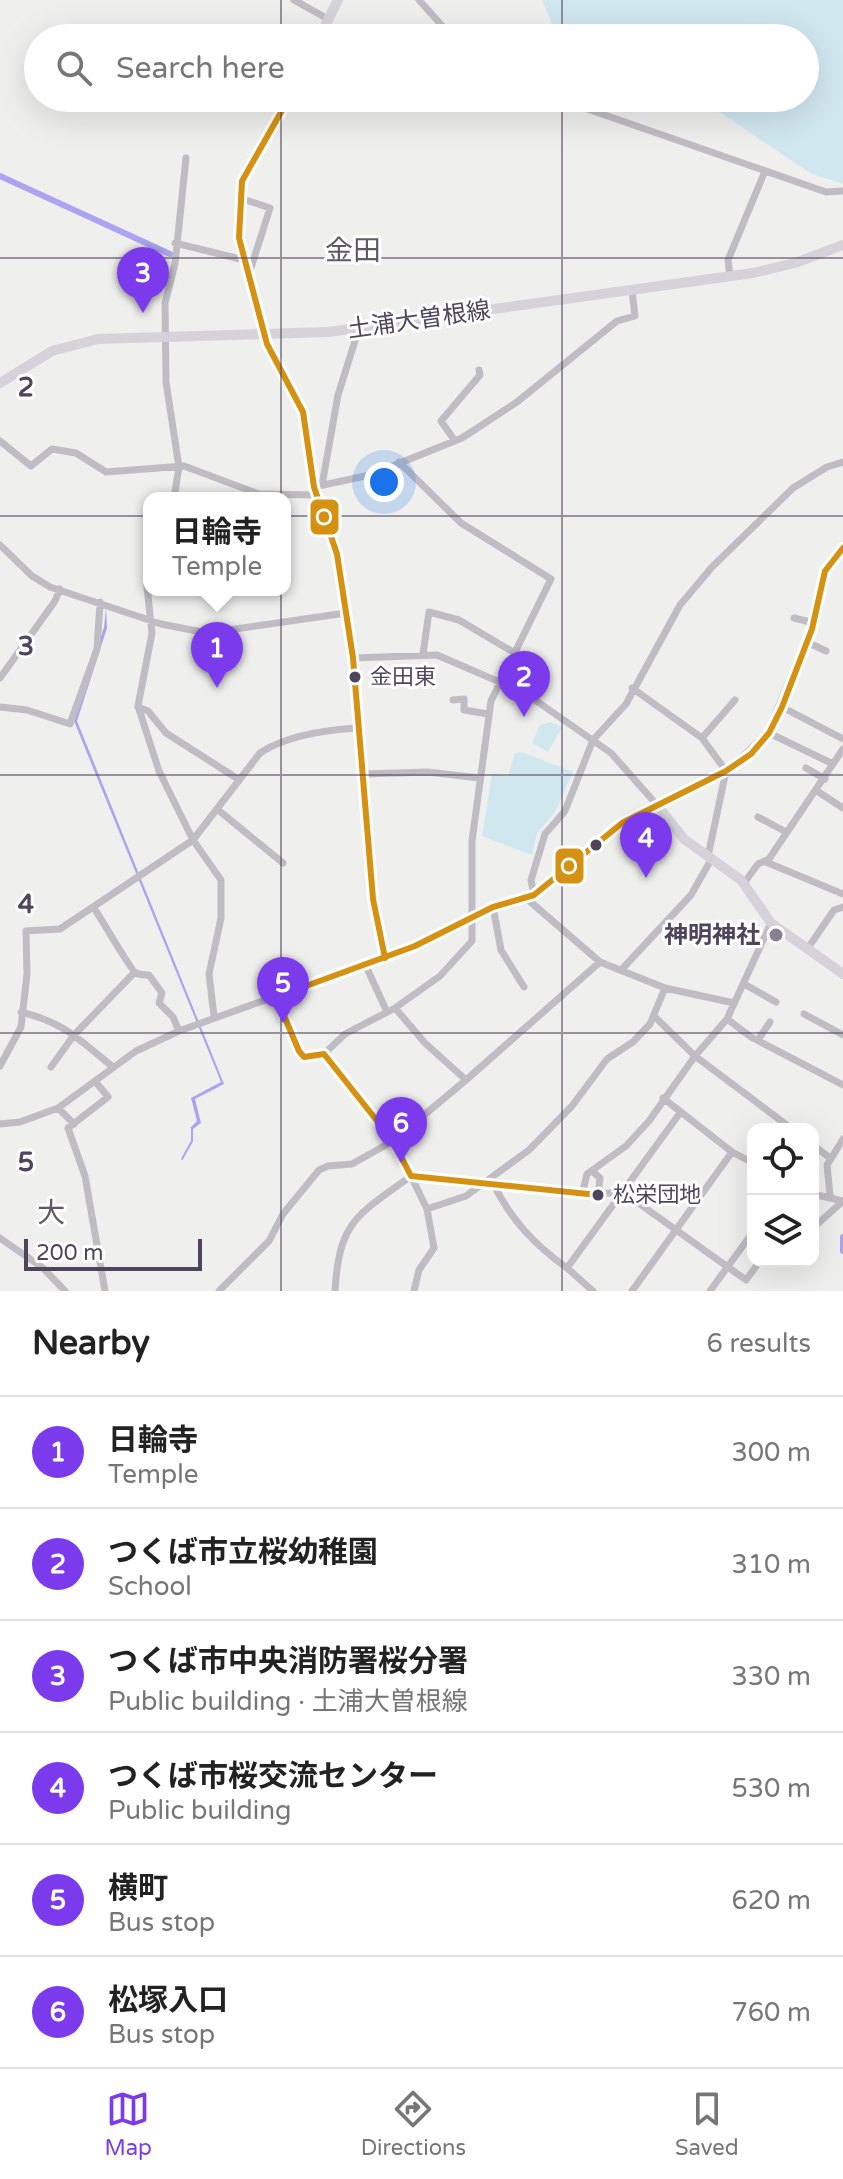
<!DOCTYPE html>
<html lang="en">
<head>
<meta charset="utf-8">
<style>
	:root { --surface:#fff; --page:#f6f6f6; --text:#222; --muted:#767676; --line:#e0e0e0; --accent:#7c3aed }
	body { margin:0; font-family:"Varela Round","Noto Sans JP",sans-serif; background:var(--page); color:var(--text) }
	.controls { position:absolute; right:24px; bottom:24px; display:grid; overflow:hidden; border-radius:16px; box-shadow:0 8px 32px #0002 }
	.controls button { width:72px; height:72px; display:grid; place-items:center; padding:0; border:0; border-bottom:2px solid var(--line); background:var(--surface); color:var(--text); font:40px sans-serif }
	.scale { position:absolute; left:24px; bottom:20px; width:178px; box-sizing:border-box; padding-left:8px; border:4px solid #4e445c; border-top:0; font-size:22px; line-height:28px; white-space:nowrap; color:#4e445c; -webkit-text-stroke:6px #fff; paint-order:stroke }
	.you { position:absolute; left:384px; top:482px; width:28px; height:28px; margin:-20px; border:6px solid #fff; border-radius:50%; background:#1a73e8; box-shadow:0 0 0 12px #1a73e833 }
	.badge { display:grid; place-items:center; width:52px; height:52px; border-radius:50%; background:var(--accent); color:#fff; font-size:26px; font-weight:700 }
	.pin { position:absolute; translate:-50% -66px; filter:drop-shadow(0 2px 4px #0008) }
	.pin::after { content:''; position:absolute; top:42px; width:28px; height:24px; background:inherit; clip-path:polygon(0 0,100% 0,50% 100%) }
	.popup { position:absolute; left:143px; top:492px; width:148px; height:104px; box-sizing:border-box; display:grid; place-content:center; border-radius:16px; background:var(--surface); filter:drop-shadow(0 2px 6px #0005); font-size:26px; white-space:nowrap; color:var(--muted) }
	.popup b { font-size:30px; color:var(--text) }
	.popup::after { content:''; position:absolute; left:50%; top:100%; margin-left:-16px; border:16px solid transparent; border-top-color:var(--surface) }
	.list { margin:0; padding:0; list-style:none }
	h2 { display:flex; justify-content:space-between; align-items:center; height:104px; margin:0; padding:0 32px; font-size:34px }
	h2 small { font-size:26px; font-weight:400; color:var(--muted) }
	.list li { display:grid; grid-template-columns:52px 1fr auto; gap:24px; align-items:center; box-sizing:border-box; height:112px; padding:0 32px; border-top:2px solid var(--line) }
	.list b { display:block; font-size:30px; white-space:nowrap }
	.list p { margin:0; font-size:26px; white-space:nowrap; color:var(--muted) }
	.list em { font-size:26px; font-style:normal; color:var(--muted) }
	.icon { flex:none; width:44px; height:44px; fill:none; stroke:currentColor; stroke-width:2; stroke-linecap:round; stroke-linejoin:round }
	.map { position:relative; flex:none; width:843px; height:1291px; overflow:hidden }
	.search { position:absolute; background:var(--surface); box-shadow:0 8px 32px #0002; left:24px; right:24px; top:24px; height:88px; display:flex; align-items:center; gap:20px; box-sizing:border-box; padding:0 28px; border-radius:44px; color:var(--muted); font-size:30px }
	.sheet { height:776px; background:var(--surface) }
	nav { display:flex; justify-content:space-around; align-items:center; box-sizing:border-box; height:112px; border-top:2px solid var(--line); background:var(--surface); font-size:22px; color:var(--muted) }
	nav a { display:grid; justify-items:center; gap:4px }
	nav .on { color:var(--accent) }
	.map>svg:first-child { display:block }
</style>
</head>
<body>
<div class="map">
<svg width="843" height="1291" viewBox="0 0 843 1291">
	<rect width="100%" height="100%" fill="#efefee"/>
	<!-- green -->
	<path fill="#d1e7f0" d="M542,0H843V184L812,174L698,98H805V38H558Z
		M551,722L562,727L548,752L532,743L540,725Z
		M522,752L573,772L555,812L537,833L532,855L482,836L492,774L508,776L515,753Z"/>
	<!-- water -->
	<path fill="#aca3f1" d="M106,608L107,628L77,721L224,1084L195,1099L201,1123L193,1129L190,1128L197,1121L191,1098L221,1082L74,721L104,627Z"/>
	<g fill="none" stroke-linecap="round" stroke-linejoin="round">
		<!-- stream -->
		<path stroke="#aca3f1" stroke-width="2" d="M182,1159L192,1141V1128"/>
		<!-- canal -->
		<path stroke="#aca3f1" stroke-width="6" d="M0,176L170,254
			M843,1237V1251"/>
		<!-- street -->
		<path stroke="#bfbcc4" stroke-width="7" d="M294,0L328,19
			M419,0L453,38
			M556,98L826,192L843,191
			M240,198L270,208L249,274
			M175,243L244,260
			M730,277L728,260L765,171
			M0,441L31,466L52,449L76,453L106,472L184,466L259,494L316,495
			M455,441L441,421L480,375L479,370
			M322,485L338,395L359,328
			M314,487L370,475L462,438L517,402L617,321L635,316L632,291
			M174,498L179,467L166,382L165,303L175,264L186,158
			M0,545L32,576L50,587L161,624L207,633L346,613
			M149,563L147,587L152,633L138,706L159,771L193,840L221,880V918L209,974L214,1016
			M794,618L814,623
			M807,642L826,651
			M423,654L429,612L459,620L513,652
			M0,678L55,601L60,589
			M632,688L702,738L726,771L708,856
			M453,700L464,699V710L488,714
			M0,707L27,710L70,724L97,649L100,602
			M138,707L148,711L166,733L238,779
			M782,707L843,739
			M769,733L833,764
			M702,738L735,700
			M806,768L825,779
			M363,774L428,772L479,778
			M817,791L843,808
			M217,809L283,863
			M758,817L786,832
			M766,862L843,894
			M744,883L758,864L769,859L843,749
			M534,895L531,880L545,834L565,811L593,740L626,704L680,605L712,567L793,488L827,467L843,462
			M526,898L600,962L665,988L734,1003
			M493,907L501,950L524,987
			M94,908C101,918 131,971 136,973C140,975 144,975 149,975L162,993L159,1003L173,1017L179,1031
			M808,948L834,910L843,907
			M365,964L387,1012
			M623,968L691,895L712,858
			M744,984L776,1002
			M276,997L299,1051L304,1057L324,1054L393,1141L411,1176L582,1195L623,1192L746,1280L760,1261
			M21,1012C65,1023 78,1039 113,1067
			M804,1014L843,1035
			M654,1016L695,1056L792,1129
			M727,1019L751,1037L843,1085
			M758,1040L770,1022
			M324,1054L345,1034L395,1008
			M0,1066L21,1027L27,974L26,931L60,929L193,840L260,753C287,735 325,730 357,728
			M51,1067L74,1035L134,973
			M466,1080L600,962
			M95,1081L108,1097L68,1128L85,1176L105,1291
			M663,1098L732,1152L753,1163
			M58,1108L74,1124
			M0,1124L20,1122L58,1108L136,1051L179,1031L415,946L493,907L534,895L610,832L657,805L611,753L525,693L437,655L353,658
			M813,1145L830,1158
			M593,1172L600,1178L598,1195
			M494,1185C511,1220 535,1245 567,1268
			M813,1194L843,1201
			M582,1195L587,1174L626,1146L649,1121L695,1056L727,1019L771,923
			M830,1195L827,1165L843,1139
			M427,1209L466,1196L529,1150L572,1106L607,1059L633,1042L650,1024L665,988
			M813,1228L843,1201
			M0,1238L43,1268L65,1291
			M219,1291L269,1241L283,1214L319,1170L328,1166L352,1164L393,1141L466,1080L425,1043L395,1008L440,976L472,941V841L491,701L551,579L461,523L399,462
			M335,1291C339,1220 358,1215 411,1176L427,1209L434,1248L419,1270L414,1291
			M593,1291L567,1268L680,1113
			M632,1291L732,1152
			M710,1291L753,1232"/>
		<!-- secondary -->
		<path stroke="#d5d2d9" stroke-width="10" d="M319,38L338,0
			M289,98L242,181L239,238L267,344L303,412L314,487L337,554L353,658L373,899L385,958
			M0,383L52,351L98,339L328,332L753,273L795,263L843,245
			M843,548L825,571L812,629L769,733L733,767L657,805L684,839L741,880L771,923L843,974"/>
		<!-- bus-1 casing -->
		<g stroke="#fff" stroke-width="12">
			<path id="bus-1" d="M289,98L242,181L239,238L267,344L303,412L314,487L337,554L353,658L373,899L385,958
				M276,997L415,946L493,907L534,895L622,823L726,771L751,754L769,733L782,707L812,629L825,571L843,548
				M276,997L299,1051L304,1057L324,1054L393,1141L411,1176L598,1195"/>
		</g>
		<!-- bus-1 -->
		<use href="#bus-1" stroke="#d59212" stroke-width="6"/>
	</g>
	<!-- grid -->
	<path fill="none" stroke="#4e445c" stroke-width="2" stroke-opacity="0.55" d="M281,0V38M562,0V38M281,98V1291M562,98V1291M0,258H843M0,516H843M0,775H843M0,1033H843"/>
	<!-- markers -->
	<g fill="#4e445c" stroke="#fff" stroke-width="3">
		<circle cx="355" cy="677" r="7"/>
		<circle cx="596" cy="845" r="7"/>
		<circle cx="598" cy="1195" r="7"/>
	</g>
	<circle fill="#86808f" stroke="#fff" stroke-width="3" cx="776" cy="935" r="8"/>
	<g text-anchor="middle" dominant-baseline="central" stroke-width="6" stroke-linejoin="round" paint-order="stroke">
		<!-- bus labels -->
		<g font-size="22" fill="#4e445c" stroke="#fff" text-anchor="start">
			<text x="370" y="677">金田東</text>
			<text x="613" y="1195">松栄団地</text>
		</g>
		<!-- street labels -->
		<g font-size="24" fill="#4e445c" stroke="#fff">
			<text transform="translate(419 320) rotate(-8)">土浦大曽根線</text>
		</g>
		<!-- poi labels -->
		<g font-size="24" font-weight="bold" fill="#4e445c" stroke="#fff" text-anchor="end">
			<text x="760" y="935">神明神社</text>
		</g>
		<!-- quarter labels -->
		<g font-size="28" fill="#5e5a63" stroke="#fff">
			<text x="353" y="251">金田</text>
			<text x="51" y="1213">大</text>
		</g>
	</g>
	<g font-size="26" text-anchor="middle" font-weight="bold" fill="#4e445c" stroke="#fff" stroke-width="6" stroke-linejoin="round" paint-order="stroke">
		<text x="26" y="396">2</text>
		<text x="26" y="655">3</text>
		<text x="26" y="913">4</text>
		<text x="26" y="1171">5</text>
	</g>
	<g stroke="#fff" stroke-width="3">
		<rect x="309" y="498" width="31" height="38" rx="8" fill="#d59212"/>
		<rect x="554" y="847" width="31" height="38" rx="8" fill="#d59212"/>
	</g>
	<g font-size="22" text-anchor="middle" font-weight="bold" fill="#fff">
		<text x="324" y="525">O</text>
		<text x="569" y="874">O</text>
	</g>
</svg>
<div class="controls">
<button><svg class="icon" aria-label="locate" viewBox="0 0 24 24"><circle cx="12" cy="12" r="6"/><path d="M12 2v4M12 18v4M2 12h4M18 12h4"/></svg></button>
<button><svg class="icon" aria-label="layers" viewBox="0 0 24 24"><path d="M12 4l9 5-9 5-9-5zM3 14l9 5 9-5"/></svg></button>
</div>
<div class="scale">200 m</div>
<div class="you"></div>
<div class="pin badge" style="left:217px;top:688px">1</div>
<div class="popup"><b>日輪寺</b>Temple</div>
<div class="pin badge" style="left:524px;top:717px">2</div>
<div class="pin badge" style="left:143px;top:313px">3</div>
<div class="pin badge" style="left:646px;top:878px">4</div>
<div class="pin badge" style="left:283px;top:1023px">5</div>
<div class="pin badge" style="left:401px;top:1163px">6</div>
<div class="search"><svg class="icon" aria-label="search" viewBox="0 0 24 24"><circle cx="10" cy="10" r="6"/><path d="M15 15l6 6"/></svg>Search here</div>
</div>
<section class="sheet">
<h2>Nearby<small>6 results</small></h2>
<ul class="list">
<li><span class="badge">1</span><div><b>日輪寺</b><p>Temple</p></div><em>300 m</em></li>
<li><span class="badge">2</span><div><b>つくば市立桜幼稚園</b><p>School</p></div><em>310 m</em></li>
<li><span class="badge">3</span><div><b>つくば市中央消防署桜分署</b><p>Public building · 土浦大曽根線</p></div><em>330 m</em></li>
<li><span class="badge">4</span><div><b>つくば市桜交流センター</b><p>Public building</p></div><em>530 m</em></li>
<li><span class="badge">5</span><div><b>横町</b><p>Bus stop</p></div><em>620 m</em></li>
<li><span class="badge">6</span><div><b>松塚入口</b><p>Bus stop</p></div><em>760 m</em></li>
</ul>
</section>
<nav>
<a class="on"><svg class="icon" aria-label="map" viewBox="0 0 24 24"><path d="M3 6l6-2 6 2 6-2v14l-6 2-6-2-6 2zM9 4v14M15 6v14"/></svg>Map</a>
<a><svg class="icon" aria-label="directions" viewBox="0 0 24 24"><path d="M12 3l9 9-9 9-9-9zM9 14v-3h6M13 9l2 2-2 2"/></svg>Directions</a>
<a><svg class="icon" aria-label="saved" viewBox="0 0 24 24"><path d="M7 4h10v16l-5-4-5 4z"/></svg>Saved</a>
</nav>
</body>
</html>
